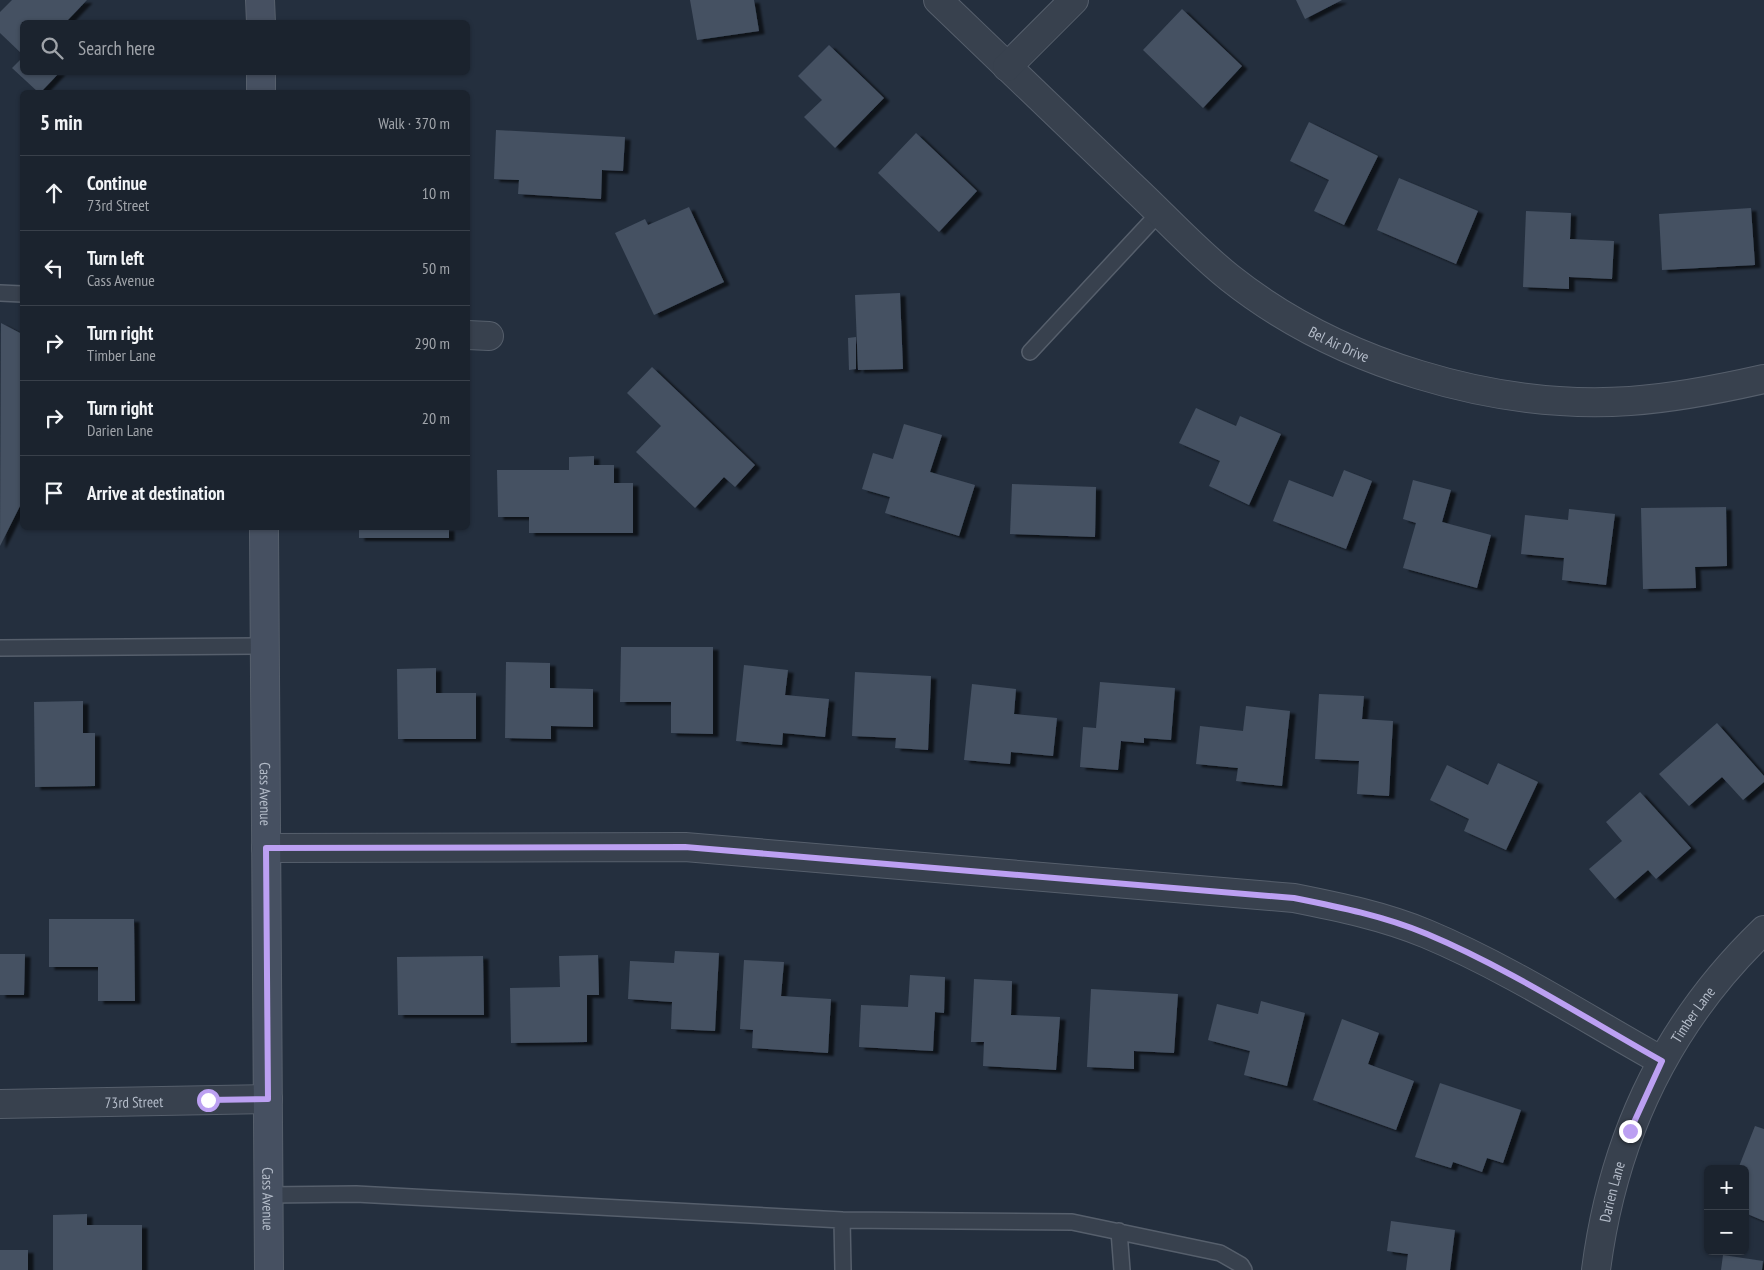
<!DOCTYPE html>
<html lang="en">
<head>
<meta charset="utf-8">
<style>
	:root { --surface:#1b232e; --page:#242b36; --text:#f1f3f6; --muted:#a0a4aa; --line:#39404a }
	body { margin:0; font-family:"PT Sans Narrow",sans-serif; background:var(--page); color:var(--text) }
	.controls { position:absolute; right:15px; bottom:15px; display:grid; overflow:hidden; border-radius:8px; box-shadow:0 1px 4px #0004 }
	.controls button { width:45px; height:45px; display:grid; place-items:center; padding:0; border:0; border-bottom:1px solid var(--line); background:var(--surface); color:var(--text); font:25px sans-serif }
	.stop { position:absolute; width:15px; height:15px; margin:-11px; border:4px solid #bca0f2; border-radius:50%; background:#fff }
	.stop.end { background:#bca0f2; border-color:#fff; box-shadow:0 1px 5px #0008 }
	.list { margin:0; padding:0; list-style:none }
	h2 { display:flex; justify-content:space-between; align-items:center; height:65px; margin:0; padding:0 20px; font-size:21px }
	h2 small { font-size:16px; font-weight:400; color:var(--muted) }
	.list li { display:grid; grid-template-columns:32px 1fr auto; gap:15px; align-items:center; box-sizing:border-box; height:75px; padding:0 20px; border-top:1px solid var(--line) }
	.list b { display:block; font-size:19px; white-space:nowrap }
	.list p { margin:0; font-size:16px; white-space:nowrap; color:var(--muted) }
	.list em { font-size:16px; font-style:normal; color:var(--muted) }
	.icon { flex:none; width:28px; height:28px; fill:none; stroke:currentColor; stroke-width:2; stroke-linecap:round; stroke-linejoin:round }
	.map { position:relative; flex:none; width:1764px; height:1270px; overflow:hidden }
	.search { position:absolute; background:var(--surface); box-shadow:0 1px 4px #0004; left:20px; top:20px; width:450px; height:55px; display:flex; align-items:center; gap:12px; box-sizing:border-box; padding:0 18px; border-radius:8px; color:var(--muted); font-size:19px }
	.panel { position:absolute; background:var(--surface); box-shadow:0 1px 4px #0004; left:20px; top:90px; width:450px; height:440px; border-radius:8px }
	.map>svg:first-child { display:block }
</style>
</head>
<body>
<div class="map">
<svg width="1764" height="1270" viewBox="0 0 1764 1270">
	<defs>
		<filter id="shadow"><feDropShadow dx="5.5" dy="3" stdDeviation="1" flood-color="#0009"/></filter>
	</defs>
	<rect width="100%" height="100%" fill="#242f3e"/>
	<!-- building -->
	<path fill="#455162" filter="url(#shadow)" d="M12,0H87L66,22H22V54L0,33V12Z
		M690,0H754L759,31L697,40Z
		M1296,0H1342L1305,19Z
		M1182,9L1242,66L1203,108L1143,50Z
		M829,45L884,98L835,148L804,117L822,100L798,76Z
		M22,58V72H60L41,92H38L12,68Z
		M1309,122L1378,156L1344,225L1314,211L1329,180L1290,161Z
		M496,130L625,137L623,171L602,170L601,199L518,194L519,180L494,179Z
		M916,133L977,191L939,232L878,173Z
		M1399,178L1478,211L1456,264L1377,230Z
		M689,207L724,282L654,315L615,233L645,219L648,225Z
		M1751,208L1755,265L1662,270L1659,214Z
		M1526,211L1571,213L1570,239L1614,241L1612,279L1569,277V289L1523,287Z
		M900,293L903,369L858,370L855,295Z
		M1,323L22,334V502L0,546Z
		M856,337V369L849,370L848,338Z
		M652,367L755,465L735,487L724,477L695,508L636,452L661,426L627,393Z
		M1196,408L1236,426L1240,416L1281,434L1249,505L1209,486L1220,461L1179,443Z
		M904,424L942,435L930,472L975,485L959,536L885,513L890,497L862,489L873,453L893,459Z
		M594,456V465H614V483H633V533H529V517H498L497,470H569V457Z
		M1344,470L1372,481L1346,549L1273,521L1289,480L1333,497Z
		M1413,480L1451,490L1442,522L1491,535L1477,588L1403,568L1416,523L1403,519Z
		M1012,484L1096,487L1095,537L1010,534Z
		M1726,507L1727,566L1695,567L1696,588L1643,589L1641,508Z
		M1569,509L1615,514L1606,585L1562,580L1564,558L1521,554L1525,515L1568,520Z
		M359,528H449V538H359Z
		M621,647H713V734L671,733V702H620Z
		M506,662L550,663V688L593,689V727L551,726V739L505,738Z
		M744,665L788,670L785,695L829,699L825,737L783,733L782,745L736,741Z
		M436,668V693H476V739H398L397,669Z
		M855,672L931,676L928,750L895,748L896,738L852,736Z
		M1100,682L1175,688L1171,740L1144,738V743L1121,741L1118,770L1080,767L1083,727L1096,728Z
		M972,684L1016,689L1014,714L1057,718L1053,756L1011,752L1010,764L964,760Z
		M1319,694L1364,696L1362,719L1393,721L1389,796L1357,794L1359,761L1315,759Z
		M83,701V733H95V786L35,787L34,702Z
		M1246,706L1290,711L1282,786L1236,781L1238,768L1196,764L1200,726L1243,731Z
		M1717,723L1764,776V782L1743,800L1722,777L1689,806L1659,774Z
		M1498,763L1538,782L1506,850L1464,831L1469,819L1430,800L1447,765L1488,785Z
		M1640,792L1691,848L1656,879L1648,870L1615,899L1589,869L1622,841L1606,822Z
		M49,919H134L135,1001H98V967H49Z
		M675,951L719,953L715,1031L671,1029L672,1002L628,999L630,961L674,963Z
		M0,954H25L24,995H0Z
		M598,955L599,995H587V1042L511,1043L510,988L560,987L559,956Z
		M483,956L484,1015H398L397,957Z
		M744,960L784,962L781,996L831,999L828,1053L752,1048L753,1030L740,1029Z
		M910,975L945,977L944,1013L935,1012L933,1051L859,1047L861,1005L908,1007Z
		M974,979L1012,981L1011,1015L1060,1017L1056,1070L983,1066L984,1042H971Z
		M1091,989L1178,994L1174,1053L1134,1051V1069L1087,1067Z
		M1261,1001L1305,1013L1287,1086L1244,1075L1250,1051L1208,1040L1217,1004L1258,1014Z
		M1342,1019L1379,1033L1368,1064L1414,1081L1396,1130L1313,1100Z
		M1440,1083L1521,1110L1503,1163L1487,1158L1482,1172L1453,1162L1451,1168L1415,1157Z
		M1755,1126L1764,1129V1221L1745,1213V1169H1738Z
		M87,1214V1225H142V1270H53V1215Z
		M1391,1221L1455,1230L1450,1270H1406L1408,1254L1387,1251Z
		M0,1250H28V1270H0Z
		M1723,1255L1763,1261L1762,1270H1721Z"/>
	<g fill="none" stroke-linecap="round" stroke-linejoin="round">
		<!-- service casing -->
		<g stroke="#565f6c" stroke-width="18">
			<path id="service" d="M0,293L22,294
				M1030,352L1160,212
				M0,648L265,646
				M268,1195L356,1194L842,1220L843,1270
				M842,1220L1072,1222L1220,1253L1241,1265L1244,1270
				M1119,1231L1122,1270"/>
		</g>
		<!-- minor casing -->
		<g stroke="#565f6c" stroke-width="30">
			<g id="minor">
				<path id="s1" d="M938,0C1003,63 1069,125 1134,188C1166,218 1196,251 1230,278C1337,363 1494,410 1630,401C1676,398 1720,389 1764,379"/>
				<path d="M1007,67L1074,0"/>
				<path d="M468,335L489,336"/>
				<path d="M266,848L685,847L1294,898C1339,907 1384,916 1427,934C1508,968 1585,1018 1662,1061"/>
				<path id="s2" d="M0,1104L268,1099"/>
				<path id="s3" d="M1596,1270C1613,1137 1667,1023 1764,930"/>
			</g>
		</g>
		<!-- secondary casing -->
		<g stroke="#565f6c" stroke-width="30">
			<g id="secondary">
				<path d="M260,0L261,22"/>
				<path d="M261,72V92"/>
				<path id="s4" d="M264,528L269,1270"/>
			</g>
		</g>
		<!-- service -->
		<use href="#service" stroke="#38414e" stroke-width="15"/>
		<!-- minor -->
		<use href="#minor" stroke="#38414e" stroke-width="28"/>
		<!-- secondary -->
		<use href="#secondary" stroke="#465061" stroke-width="28"/>
	</g>
	<g fill="none" stroke-linecap="round" stroke-linejoin="round">
		<!-- route -->
		<path stroke="#bca0f2" stroke-width="6" d="M208,1100L268,1099L266,848L685,847L1294,898C1339,907 1384,916 1427,934C1508,968 1585,1018 1662,1061L1630,1131"/>
	</g>
	<g text-anchor="middle" dominant-baseline="central" stroke-width="5" stroke-linejoin="round" paint-order="stroke">
		<!-- street labels -->
		<g font-size="15" fill="#b4bcc9" stroke="#1d2633">
			<text stroke="none"><textPath href="#s1" startOffset="531">Bel Air Drive</textPath></text>
			<text stroke="none"><textPath href="#s4" startOffset="266">Cass Avenue</textPath></text>
			<text stroke="none"><textPath href="#s3" startOffset="276">Timber Lane</textPath></text>
			<text stroke="none"><textPath href="#s2" startOffset="134">73rd Street</textPath></text>
			<text stroke="none"><textPath href="#s3" startOffset="80">Darien Lane</textPath></text>
			<text stroke="none"><textPath href="#s4" startOffset="671">Cass Avenue</textPath></text>
		</g>
	</g>
</svg>
<div class="controls">
<button>+</button>
<button>−</button>
</div>
<div class="stop" style="left:208px;top:1100px"></div>
<div class="stop end" style="left:1630px;top:1131px"></div>
<div class="search"><svg class="icon" aria-label="search" viewBox="0 0 24 24"><circle cx="10" cy="10" r="6"/><path d="M15 15l6 6"/></svg>Search here</div>
<section class="panel">
<h2>5 min<small>Walk · 370 m</small></h2>
<ul class="list">
<li><svg class="icon" aria-label="ahead" viewBox="0 0 24 24"><path d="M12 20V5M6 11l6-6 6 6"/></svg><div><b>Continue</b><p>73rd Street</p></div><em>10 m</em></li>
<li><svg class="icon" aria-label="left" viewBox="0 0 24 24"><path d="M17 20v-9H6M10 6l-5 5 5 5"/></svg><div><b>Turn left</b><p>Cass Avenue</p></div><em>50 m</em></li>
<li><svg class="icon" aria-label="right" viewBox="0 0 24 24"><path d="M7 20v-9h11M14 6l5 5-5 5"/></svg><div><b>Turn right</b><p>Timber Lane</p></div><em>290 m</em></li>
<li><svg class="icon" aria-label="right" viewBox="0 0 24 24"><path d="M7 20v-9h11M14 6l5 5-5 5"/></svg><div><b>Turn right</b><p>Darien Lane</p></div><em>20 m</em></li>
<li><svg class="icon" aria-label="arrive" viewBox="0 0 24 24"><path d="M6 21V4h12l-3 4 3 4H6"/></svg><div><b>Arrive at destination</b></div></li>
</ul>
</section>
</div>
</body>
</html>
